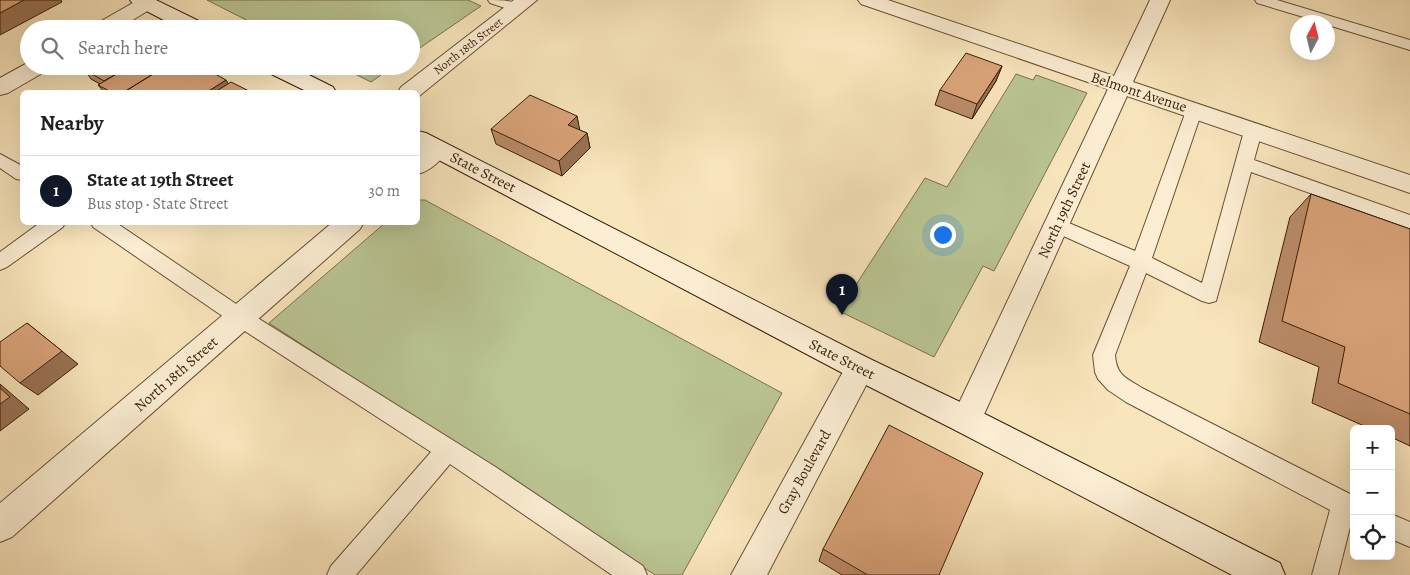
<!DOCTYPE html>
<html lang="en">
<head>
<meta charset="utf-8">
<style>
	:root { --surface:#fff; --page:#f6f6f6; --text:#202124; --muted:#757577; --line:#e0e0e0; --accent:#111827 }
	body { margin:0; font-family:Alegreya,serif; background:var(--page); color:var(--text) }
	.controls { position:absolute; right:15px; bottom:15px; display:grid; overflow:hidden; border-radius:8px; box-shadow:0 5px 20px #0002 }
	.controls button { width:45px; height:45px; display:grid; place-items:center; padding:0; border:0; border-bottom:1px solid var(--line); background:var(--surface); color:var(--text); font:25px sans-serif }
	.compass { position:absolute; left:1290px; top:15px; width:45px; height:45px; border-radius:50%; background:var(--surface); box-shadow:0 5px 20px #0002; rotate:7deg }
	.you { position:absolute; left:942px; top:234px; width:18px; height:18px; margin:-12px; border:4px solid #fff; border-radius:50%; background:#1a73e8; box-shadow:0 0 0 8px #1a73e833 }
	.badge { display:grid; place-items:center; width:32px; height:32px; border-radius:50%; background:var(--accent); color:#fff; font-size:16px; font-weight:700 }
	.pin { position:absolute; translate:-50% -41px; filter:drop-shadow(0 1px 2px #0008) }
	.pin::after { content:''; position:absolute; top:26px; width:18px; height:15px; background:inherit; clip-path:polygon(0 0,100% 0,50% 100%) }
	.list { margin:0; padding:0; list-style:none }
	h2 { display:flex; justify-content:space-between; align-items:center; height:65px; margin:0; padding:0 20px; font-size:21px }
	h2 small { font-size:16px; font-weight:400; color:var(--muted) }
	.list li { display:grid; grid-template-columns:32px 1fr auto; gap:15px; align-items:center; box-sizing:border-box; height:70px; padding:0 20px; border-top:1px solid var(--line) }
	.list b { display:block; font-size:19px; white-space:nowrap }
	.list p { margin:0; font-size:16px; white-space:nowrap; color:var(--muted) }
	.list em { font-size:16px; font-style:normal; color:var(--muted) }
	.icon { flex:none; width:28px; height:28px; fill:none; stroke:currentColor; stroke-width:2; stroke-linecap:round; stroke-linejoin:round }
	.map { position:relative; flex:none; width:1410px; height:575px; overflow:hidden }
	.search { position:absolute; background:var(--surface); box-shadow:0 5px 20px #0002; left:20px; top:20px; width:400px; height:55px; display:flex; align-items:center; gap:12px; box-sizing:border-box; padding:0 18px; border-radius:28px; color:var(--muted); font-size:19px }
	.panel { position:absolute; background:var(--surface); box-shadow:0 5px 20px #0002; left:20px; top:90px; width:400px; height:135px; border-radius:8px }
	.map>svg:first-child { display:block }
</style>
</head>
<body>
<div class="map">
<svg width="1410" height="575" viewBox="0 0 1410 575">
	<rect width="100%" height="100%" fill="#f9e5bc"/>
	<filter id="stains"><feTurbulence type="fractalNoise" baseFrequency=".004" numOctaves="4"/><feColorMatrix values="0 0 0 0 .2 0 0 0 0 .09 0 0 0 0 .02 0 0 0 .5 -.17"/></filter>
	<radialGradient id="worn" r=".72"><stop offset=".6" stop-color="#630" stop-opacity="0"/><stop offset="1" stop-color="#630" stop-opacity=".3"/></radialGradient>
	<!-- green -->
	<path fill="#bac593" stroke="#7a714c" d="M207,0H468L481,6L411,54V29H264Z
		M339,66H394L371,82Z
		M1016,74L1033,80L1036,75L1087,93L994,271L983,266L934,357L839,311L925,178L947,187Z
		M418,200H425L782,393L682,575H655L269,323L385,223L418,222Z"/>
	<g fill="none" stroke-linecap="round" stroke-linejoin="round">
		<!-- service casing -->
		<g stroke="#6a4f33" stroke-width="2">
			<path id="service" d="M488,0C500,0 516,0 524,8L522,11L517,12L490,3Z
				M1255,0H1277L1410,40V50L1328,25V22H1320L1257,3Z
				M1194,105L1200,107L1202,111L1152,258L1202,283L1244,131L1247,127L1253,125L1259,127L1262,131L1254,160L1410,215V229L1251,172L1216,301L1209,303L1202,301L1146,273L1115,355C1117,376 1125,377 1142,388L1354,496V520L1352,519L1338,575H1312L1330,510L1126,402L1108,390L1098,379L1095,372L1093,355L1130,266L1050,230L1048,225L1050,220L1057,218L1135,251L1186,111L1188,107Z
				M0,154L22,166V180L16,179L0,168Z
				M41,222H65L63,227L7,267L0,270V252Z
				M91,222H115L248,312L494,466L643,566L647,575H612L450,464L356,575H327L331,566L431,452L234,324L93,227Z
				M1391,514L1410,522V547L1391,539Z"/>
		</g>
		<!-- minor casing -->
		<g stroke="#6a4f33" stroke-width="2">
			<path id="minor" d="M138,0H155L157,3L154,7L118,29H93L96,24Z
				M514,0H537L418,97V92H398L401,87Z
				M858,0H888L1114,76L1150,0H1170L1133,82L1410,175V193L1127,96L977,430L966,434L955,430L951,420L1108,89L861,4Z
				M29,62V66H49L46,71L8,93L0,95V78Z
				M437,141L445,143L449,149C442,160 430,171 418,174V152L429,143Z
				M333,222H364L360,229L12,537L0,542V503Z
				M860,355L870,359L875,368L767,575H731L850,359Z"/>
		</g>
		<!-- secondary casing -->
		<g stroke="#3a1d05" stroke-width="2">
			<path id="secondary" d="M130,0H156L205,24L208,29H181L133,4Z
				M262,66H291L333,87L336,92H308L265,71Z
				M418,131L426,133L870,359L977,410L1280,563L1285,575H1232L955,430L850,377L418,149Z"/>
		</g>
		<!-- service -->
		<use href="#service" fill="#fbeed3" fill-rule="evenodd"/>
		<!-- minor -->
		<use href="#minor" fill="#fbeed3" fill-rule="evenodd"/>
		<!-- secondary -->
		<use href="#secondary" fill="#fbeed3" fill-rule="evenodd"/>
	</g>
	<!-- wall -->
	<path fill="#bb8c69" stroke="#3a1d05" d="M1002,66L996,81L972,119L935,105L940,90Z
		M85,70L229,84L251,92H104L98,85L100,84L91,79Z
		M577,116L579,130L587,133L590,148L562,176L496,144L491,129Z
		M1311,194L1410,229V446L1391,437V429H1371L1312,403L1319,367L1259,342L1290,217Z
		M823,549L939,575H842L819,561Z"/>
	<!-- shaded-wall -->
	<path fill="#997255" stroke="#3a1d05" d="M24,0H61L62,2L0,35V13Z
		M1002,66L996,81L972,119L977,104Z
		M226,80L234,92H207Z
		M577,116L580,131L568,125Z
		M587,133L590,148L562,176L559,161Z
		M27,323L78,364L38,395L20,383Z
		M0,384L29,409L0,431Z"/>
	<!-- building -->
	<path fill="#daa37a" stroke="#3a1d05" d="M0,0H24L0,13Z
		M966,53L1002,66L977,104L940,90Z
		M92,66H130L104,81L85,70Z
		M130,66H166L124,92H111L98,85Z
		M166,66H201L226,80L207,92H124Z
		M231,82L251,92H215Z
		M530,95L577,116L568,125L587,133L559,161L491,129Z
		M1311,194L1410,229V414L1338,383L1345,347L1282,321Z
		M27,323L62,351L20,383L0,366V342Z
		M0,388L10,397L0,404Z
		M889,425L983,473L939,575H868L823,549Z"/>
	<g text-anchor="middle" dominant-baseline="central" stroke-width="4.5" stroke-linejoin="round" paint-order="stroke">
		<!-- far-street labels -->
		<g font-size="12" fill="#3a1d05" stroke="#fbeed3">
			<text transform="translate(468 46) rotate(-38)">North 18th Street</text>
		</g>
		<!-- street labels -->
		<g font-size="15" fill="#3a1d05" stroke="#fbeed3">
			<text transform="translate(1139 92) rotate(18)">Belmont Avenue</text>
			<text transform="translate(483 172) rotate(27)">State Street</text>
			<text transform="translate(1064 210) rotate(-65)">North 19th Street</text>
			<text transform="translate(842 359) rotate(27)">State Street</text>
			<text transform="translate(176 374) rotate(-41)">North 18th Street</text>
			<text transform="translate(804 472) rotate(-61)">Gray Boulevard</text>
		</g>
	</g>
	<rect width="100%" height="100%" filter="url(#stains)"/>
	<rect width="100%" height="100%" fill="url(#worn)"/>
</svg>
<div class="controls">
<button>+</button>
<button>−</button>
<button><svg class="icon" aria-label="locate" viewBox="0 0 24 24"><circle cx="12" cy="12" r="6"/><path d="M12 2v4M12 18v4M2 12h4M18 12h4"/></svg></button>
</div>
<svg class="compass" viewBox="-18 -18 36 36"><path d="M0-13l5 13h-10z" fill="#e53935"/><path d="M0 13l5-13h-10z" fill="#757577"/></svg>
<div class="you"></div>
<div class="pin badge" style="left:842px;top:315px">1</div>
<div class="search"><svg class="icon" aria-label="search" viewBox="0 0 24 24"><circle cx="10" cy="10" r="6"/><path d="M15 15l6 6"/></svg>Search here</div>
<section class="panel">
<h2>Nearby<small></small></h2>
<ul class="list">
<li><span class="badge">1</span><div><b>State at 19th Street</b><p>Bus stop · State Street</p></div><em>30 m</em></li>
</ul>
</section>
</div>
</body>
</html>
